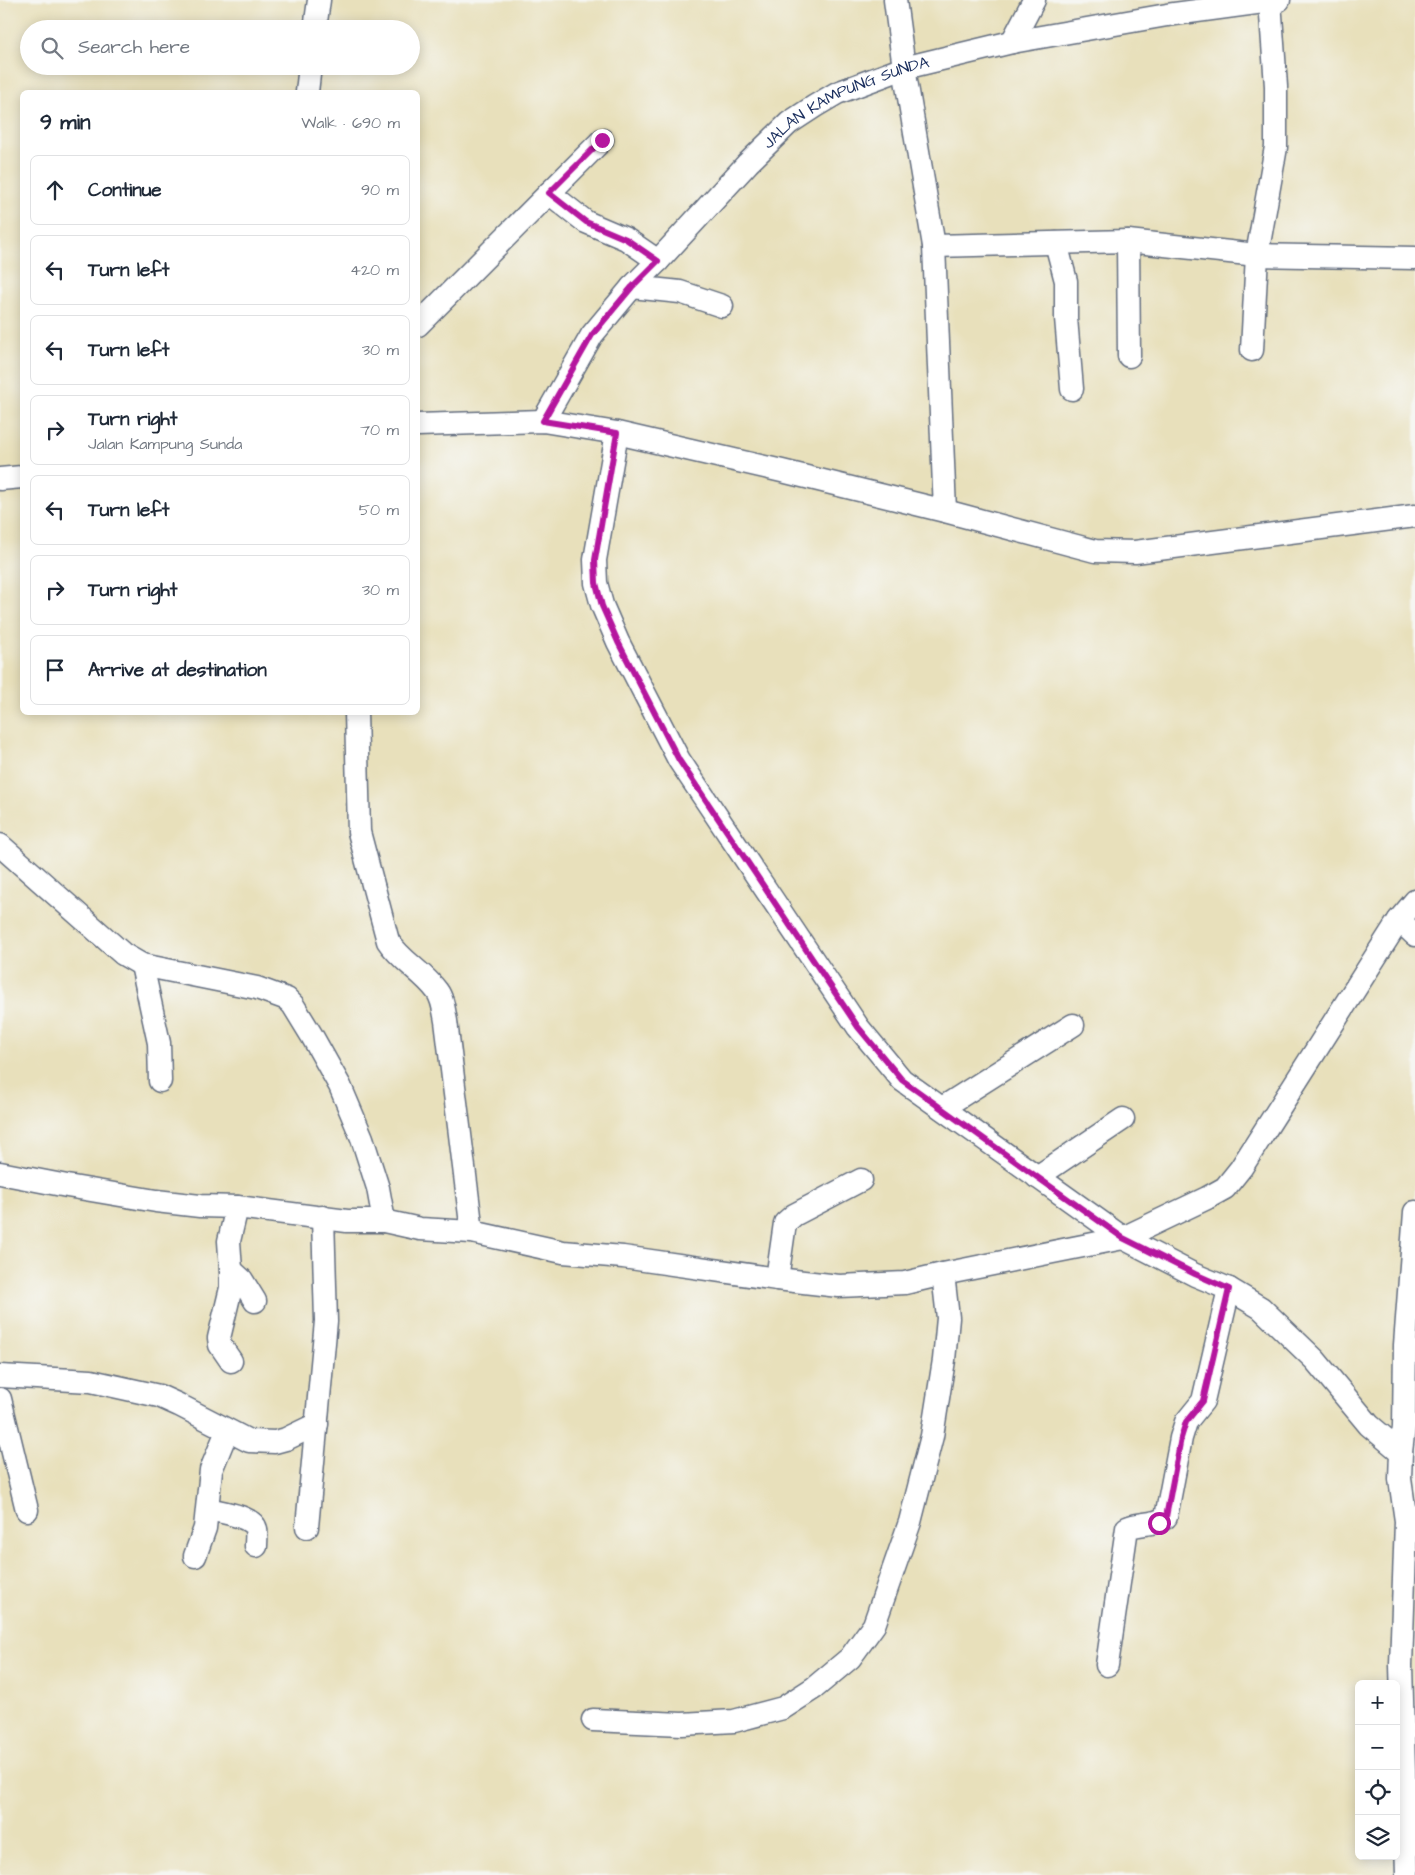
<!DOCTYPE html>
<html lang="en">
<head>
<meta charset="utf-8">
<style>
	:root { --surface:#fff; --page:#f2f2f3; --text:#1f2937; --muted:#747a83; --line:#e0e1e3 }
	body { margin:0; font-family:"Architects Daughter",sans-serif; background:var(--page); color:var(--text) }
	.controls { position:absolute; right:15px; bottom:15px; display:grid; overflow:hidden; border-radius:8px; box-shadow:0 2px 12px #0003 }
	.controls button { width:45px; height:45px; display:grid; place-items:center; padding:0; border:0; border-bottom:1px solid var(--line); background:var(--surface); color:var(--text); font:25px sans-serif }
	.stop { position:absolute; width:15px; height:15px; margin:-11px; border:4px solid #b5179e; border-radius:50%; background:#fff }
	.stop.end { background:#b5179e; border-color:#fff; box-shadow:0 1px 5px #0008 }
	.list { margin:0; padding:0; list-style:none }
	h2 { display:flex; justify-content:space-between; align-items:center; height:65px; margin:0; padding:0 20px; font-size:21px }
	h2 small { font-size:16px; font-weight:400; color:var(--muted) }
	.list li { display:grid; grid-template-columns:32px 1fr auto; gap:15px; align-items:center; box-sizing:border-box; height:70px; margin:0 10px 10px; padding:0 10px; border:1px solid var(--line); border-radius:8px }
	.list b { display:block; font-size:19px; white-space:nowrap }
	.list p { margin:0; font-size:16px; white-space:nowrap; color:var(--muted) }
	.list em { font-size:16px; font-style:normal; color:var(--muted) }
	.icon { flex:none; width:28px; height:28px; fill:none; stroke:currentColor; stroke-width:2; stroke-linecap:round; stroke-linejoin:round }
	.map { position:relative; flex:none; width:1415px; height:1875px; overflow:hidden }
	.search { position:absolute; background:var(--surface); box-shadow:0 2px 12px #0003; left:20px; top:20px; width:400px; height:55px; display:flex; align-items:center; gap:12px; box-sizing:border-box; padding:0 18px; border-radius:28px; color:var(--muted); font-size:19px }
	.panel { position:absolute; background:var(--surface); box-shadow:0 2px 12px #0003; left:20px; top:90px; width:400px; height:625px; border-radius:8px }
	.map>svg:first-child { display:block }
</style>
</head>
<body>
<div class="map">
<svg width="1415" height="1875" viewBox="0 0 1415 1875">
	<rect width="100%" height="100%" fill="#f6f6f2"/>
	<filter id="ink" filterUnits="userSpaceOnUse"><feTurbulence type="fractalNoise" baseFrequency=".02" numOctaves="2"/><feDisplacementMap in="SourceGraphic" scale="10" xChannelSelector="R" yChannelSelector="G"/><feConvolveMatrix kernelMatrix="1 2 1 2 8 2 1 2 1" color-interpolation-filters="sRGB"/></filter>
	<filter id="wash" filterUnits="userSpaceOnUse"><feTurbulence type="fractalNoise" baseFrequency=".0096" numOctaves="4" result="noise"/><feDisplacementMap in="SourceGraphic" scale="20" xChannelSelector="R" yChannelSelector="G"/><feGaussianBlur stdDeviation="1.12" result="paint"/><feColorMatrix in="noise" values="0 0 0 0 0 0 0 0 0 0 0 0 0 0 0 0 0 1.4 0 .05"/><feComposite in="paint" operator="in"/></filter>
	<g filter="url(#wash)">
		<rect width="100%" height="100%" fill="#e8e0bb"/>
	</g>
	<g filter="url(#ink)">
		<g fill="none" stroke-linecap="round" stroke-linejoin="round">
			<!-- minor casing -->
			<g stroke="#636d7f" stroke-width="25">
				<g id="minor">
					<path d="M895,0L904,68L934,246L945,511"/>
					<path d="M315,29L319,0"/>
					<path d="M1012,42L1034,0"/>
					<path d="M307,92L310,66"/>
					<path d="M549,193L586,222L626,239L658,261"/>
					<path d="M1128,241L1129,356"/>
					<path d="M1056,243L1066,281V318L1072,389"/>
					<path d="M934,246L1128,241L1257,255L1415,258"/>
					<path d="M632,287L680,292L722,306"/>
					<path d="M418,325L602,140"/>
					<path d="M1252,350L1257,255L1276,147V86L1270,1"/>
					<path id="s1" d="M543,421L592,335L632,287L658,261L748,163L789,123L815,106L837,93L904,68L1012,42L1167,15L1279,0"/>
					<path d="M418,425L543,421L617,433L782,471L945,511L1095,551L1135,552L1415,516"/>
					<path d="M617,433L595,560L596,583L602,605L618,642L679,760L858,1027L902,1080L1123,1238L1195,1275L1229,1289L1261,1308L1315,1360L1369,1425L1401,1452L1400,1479L1406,1521L1401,1665L1407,1875"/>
					<path d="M0,479L22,477"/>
					<path d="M356,712L359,832L388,941C401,961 423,972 437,991C443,999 444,1011 446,1021L472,1232"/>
					<path d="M0,845L123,954L142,965L257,988L287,999L293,1005L312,1036L340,1086L362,1138L378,1188L384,1221H347L237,1207L200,1206L156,1201L67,1186L0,1173"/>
					<path d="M1399,920L1415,935"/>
					<path d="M142,965L159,1043L160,1081"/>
					<path d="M942,1108L1073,1025"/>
					<path d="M1037,1177L1123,1119"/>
					<path d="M384,1221L420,1229L472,1232L563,1252L623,1257L777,1279L839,1286L905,1283L943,1274L1123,1238L1207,1198L1225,1188L1241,1168L1399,920L1415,901"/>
					<path d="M231,1270L242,1280L255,1301"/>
					<path d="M777,1279L785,1223L794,1215L861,1180"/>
					<path d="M231,1361L220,1345L219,1338L231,1288V1270L229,1241L237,1207"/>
					<path d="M0,1376L91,1381L159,1396L179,1405L249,1441L275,1442L286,1439L317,1424"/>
					<path d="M0,1399L27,1510"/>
					<path d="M1401,1452L1404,1427L1405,1345L1415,1212"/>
					<path d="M208,1509C220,1512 253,1516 256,1529C257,1534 256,1541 256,1546"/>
					<path d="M307,1527L326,1321L323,1217"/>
					<path d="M195,1556L205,1528L211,1470L227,1431"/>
					<path d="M1107,1665L1127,1528C1140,1522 1155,1526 1166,1517L1181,1438L1186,1422L1203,1401L1229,1289"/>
					<path d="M593,1720L682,1724L734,1721L783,1708L814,1688L850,1658L874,1625L910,1522L932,1436L944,1360L948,1318L943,1274"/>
				</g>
			</g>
			<!-- minor -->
			<use href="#minor" stroke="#fff" stroke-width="22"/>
		</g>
	</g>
	<g fill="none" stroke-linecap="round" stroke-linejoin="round" filter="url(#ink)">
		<!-- route -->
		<path stroke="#b5179e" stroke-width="6" d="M602,140L549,193L586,222L626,239L658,261L632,287L592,335L543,421L617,433L595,560L596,583L602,606L618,642L679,760L858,1027L902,1080L1037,1177L1123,1238L1195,1274L1229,1289L1203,1401L1186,1422L1181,1438L1166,1517L1159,1523"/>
	</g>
	<g text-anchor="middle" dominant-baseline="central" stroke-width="5" stroke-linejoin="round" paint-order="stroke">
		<!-- street labels -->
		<g font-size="16" fill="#1b2f5e" stroke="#f6f6f2">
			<text stroke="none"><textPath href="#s1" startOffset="449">JALAN KAMPUNG SUNDA</textPath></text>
		</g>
	</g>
</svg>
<div class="controls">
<button>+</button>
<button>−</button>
<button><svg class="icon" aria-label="locate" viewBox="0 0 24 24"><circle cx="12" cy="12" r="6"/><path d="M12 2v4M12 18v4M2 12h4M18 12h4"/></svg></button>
<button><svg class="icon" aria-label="layers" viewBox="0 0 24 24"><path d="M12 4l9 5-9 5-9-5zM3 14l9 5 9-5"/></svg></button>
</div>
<div class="stop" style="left:1159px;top:1523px"></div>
<div class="stop end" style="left:602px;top:140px"></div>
<div class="search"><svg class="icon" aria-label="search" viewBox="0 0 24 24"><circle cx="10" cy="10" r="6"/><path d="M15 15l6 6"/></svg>Search here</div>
<section class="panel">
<h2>9 min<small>Walk · 690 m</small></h2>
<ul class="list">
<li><svg class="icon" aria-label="ahead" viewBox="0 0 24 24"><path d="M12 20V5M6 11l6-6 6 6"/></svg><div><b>Continue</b></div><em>90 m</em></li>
<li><svg class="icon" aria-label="left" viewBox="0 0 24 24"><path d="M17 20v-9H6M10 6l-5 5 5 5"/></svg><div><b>Turn left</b></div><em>420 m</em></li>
<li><svg class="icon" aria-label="left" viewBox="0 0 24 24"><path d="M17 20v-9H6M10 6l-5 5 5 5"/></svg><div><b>Turn left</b></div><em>30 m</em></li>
<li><svg class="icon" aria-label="right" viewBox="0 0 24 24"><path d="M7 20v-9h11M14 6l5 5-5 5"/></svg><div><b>Turn right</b><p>Jalan Kampung Sunda</p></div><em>70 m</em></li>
<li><svg class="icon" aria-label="left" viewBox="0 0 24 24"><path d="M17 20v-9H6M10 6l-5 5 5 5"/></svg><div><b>Turn left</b></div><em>50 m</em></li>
<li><svg class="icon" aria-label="right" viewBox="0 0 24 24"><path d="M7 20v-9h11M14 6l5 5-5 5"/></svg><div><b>Turn right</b></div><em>30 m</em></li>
<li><svg class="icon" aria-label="arrive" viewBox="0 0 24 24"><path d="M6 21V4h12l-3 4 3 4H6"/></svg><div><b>Arrive at destination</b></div></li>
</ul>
</section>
</div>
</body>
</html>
